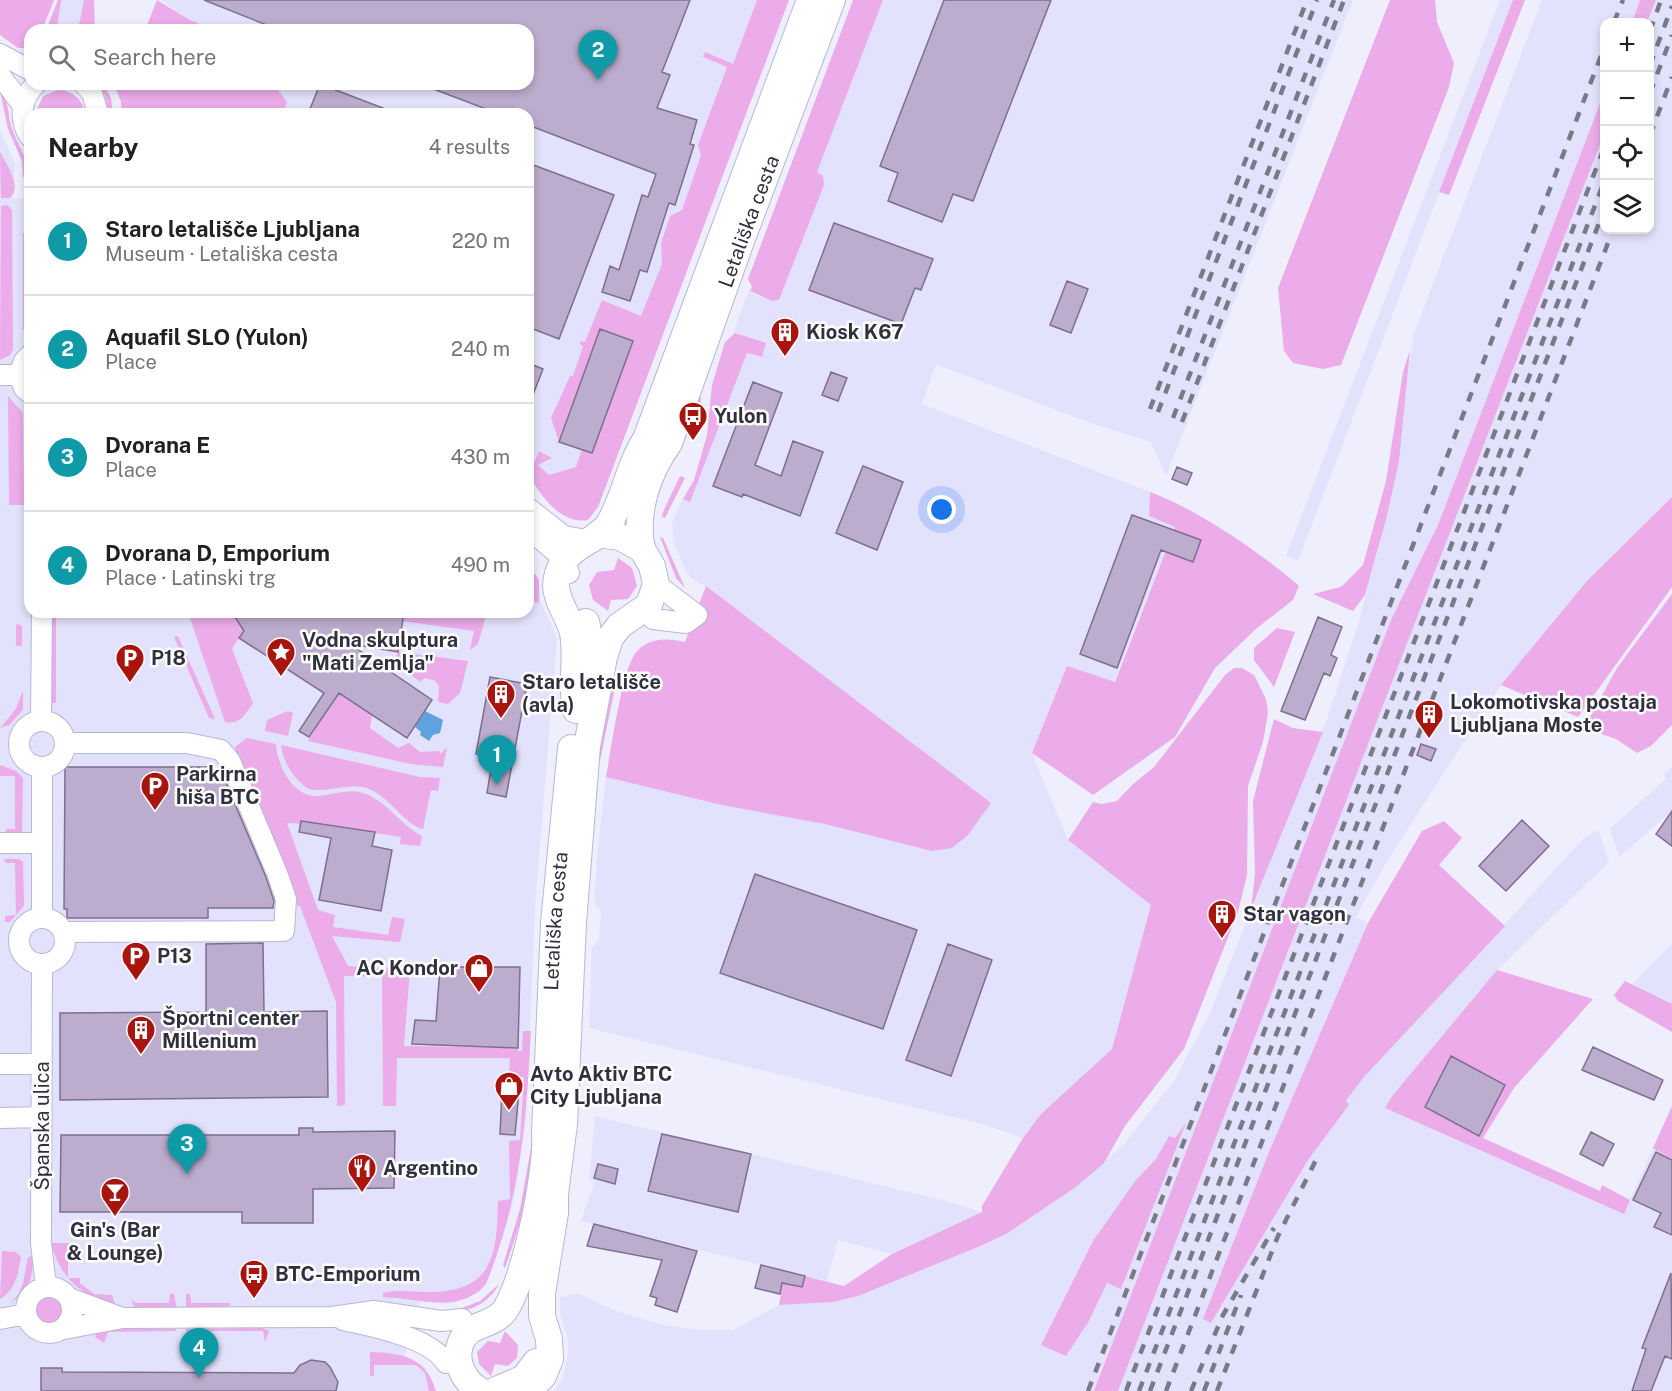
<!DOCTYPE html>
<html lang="en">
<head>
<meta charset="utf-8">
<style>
	:root { --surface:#fff; --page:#f6f6f6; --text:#202124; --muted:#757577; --line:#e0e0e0; --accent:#ea580c }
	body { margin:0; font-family:"Public Sans",sans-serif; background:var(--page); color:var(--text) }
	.controls { position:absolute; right:18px; top:18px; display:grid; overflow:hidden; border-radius:12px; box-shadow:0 3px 9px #0003 }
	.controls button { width:54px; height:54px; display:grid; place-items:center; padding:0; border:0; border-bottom:2px solid var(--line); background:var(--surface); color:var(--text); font:30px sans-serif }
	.you { position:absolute; left:942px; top:510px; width:21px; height:21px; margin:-15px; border:4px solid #fff; border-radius:50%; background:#1a73e8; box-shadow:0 0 0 9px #1a73e833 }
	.badge { display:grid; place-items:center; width:39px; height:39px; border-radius:50%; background:var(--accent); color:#fff; font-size:20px; font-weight:700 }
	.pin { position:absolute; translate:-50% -50px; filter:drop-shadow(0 2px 3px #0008) }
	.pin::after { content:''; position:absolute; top:32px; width:21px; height:18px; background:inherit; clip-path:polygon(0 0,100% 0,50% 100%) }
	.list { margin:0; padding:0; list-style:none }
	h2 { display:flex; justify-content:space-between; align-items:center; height:78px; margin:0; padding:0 24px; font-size:26px }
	h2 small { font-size:20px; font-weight:400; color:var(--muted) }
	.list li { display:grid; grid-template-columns:39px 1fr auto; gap:18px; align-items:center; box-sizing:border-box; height:108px; padding:0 24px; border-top:2px solid var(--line) }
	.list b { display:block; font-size:22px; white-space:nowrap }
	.list p { margin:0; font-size:20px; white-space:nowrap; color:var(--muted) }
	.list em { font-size:20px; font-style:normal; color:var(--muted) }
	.icon { flex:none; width:33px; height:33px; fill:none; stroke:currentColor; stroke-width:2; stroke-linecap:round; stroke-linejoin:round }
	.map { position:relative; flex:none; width:1672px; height:1391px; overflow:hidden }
	.search { position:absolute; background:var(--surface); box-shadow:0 3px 9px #0003; left:24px; top:24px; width:510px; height:66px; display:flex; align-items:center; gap:15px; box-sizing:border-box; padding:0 21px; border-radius:18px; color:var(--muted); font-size:22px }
	.panel { position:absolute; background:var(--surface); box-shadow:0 3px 9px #0003; left:24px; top:108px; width:510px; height:510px; border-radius:18px }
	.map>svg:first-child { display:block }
</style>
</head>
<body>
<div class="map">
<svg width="1672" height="1391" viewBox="0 0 1672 1391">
	<rect width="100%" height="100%" fill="#eeeefd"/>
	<!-- built -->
	<path fill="#e3e2fc" d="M61,0H94L95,30H57Z
		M161,0H757L733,64L705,53L704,57L727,67L698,145L701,155L682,210L670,216L661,243L662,264L592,453L576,467L549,475L537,465L551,458L539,451L533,471L528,474V114H283L284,97L274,84H528V30H215L190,20Z
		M883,0H1353L1166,476L1151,442L1090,423L936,364L922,404L1150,492L1149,516L1175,526L1114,682L1035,748L1032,753L1068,840L1151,905L1112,1049L1041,1114L1023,1138L982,1124L589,1028L592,947L599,940L601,910L596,906L594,897L598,847L606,777L627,677L633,657L646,644L663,639L685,642L706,587L691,578L685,570L673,540L672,522L683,499L690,501L747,353L760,358L739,333H733L749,289L753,294L772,301L779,299L786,282L776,278Z
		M1500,0H1513L1298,561L1286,556Z
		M1542,0H1640L1632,22H1604V93L1438,525L1391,620L1094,1391H555L563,1377L568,1354V1339L560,1315V1297L578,1293L616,1311L664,1325L698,1330H733L779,1305L833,1302L858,1296L978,1247L1076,1187L1124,1144L1174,1081L1210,1013L1326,722L1358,624L1387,516L1399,461L1401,416L1414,333Z
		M1656,0H1672V497L1587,581L1501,685L1385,864L1356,917L1368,923L1270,1152L1204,1319L1212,1322L1308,1160L1349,1105L1346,1102L1363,1078L1583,839L1599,830L1609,862L1497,970L1393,1095L1624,1213L1653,1148L1672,1159V1391H1118L1604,134V230H1650V22H1647Z
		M0,130L15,164L14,192L11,197L30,200V612H528V564L539,580L540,600L557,638L536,894L526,1120L513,1204L486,1284L481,1291L456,1302L445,1304L421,1301L404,1357L426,1368L436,1391H0Z
		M1672,767V811L1619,857L1610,829L1666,779L1663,775Z
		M1672,943V1004L1632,985Z
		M595,1116L942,1200L982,1212L892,1254L838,1240L827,1281L581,1221L595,1181L589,1180Z"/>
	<!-- green -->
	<path fill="#ecabe9" d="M0,0H54L42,30H30V48H18L0,35Z
		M58,0H61L57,30H46Z
		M84,0H94L95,30H78Z
		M157,0L190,20L215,30H145Z
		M757,0H789L598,507L588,520C561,525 540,495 529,475L539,451L552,458L538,465L549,475L576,467L582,449L592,452L633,341L559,442L551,418L570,376H573L583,346L579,344L581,341L585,342L602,300L641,316L662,264L661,243L670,216L682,210L701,155L698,145L727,67L703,57L705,52L733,64Z
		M853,0H883L817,172L823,176L824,185L779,300L772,301L750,291L752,287L748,279Z
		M1390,0H1435L1437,22L1454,63L1449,87L1341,365L1323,369L1293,363L1284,351L1278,288Z
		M1513,0H1525L1449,195L1439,192Z
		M1640,0H1656L1647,22H1632Z
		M98,84H103L111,98L113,114H109L105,96Z
		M114,84H274L287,102L283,114H122L121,102Z
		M58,90C73,91 83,99 85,114H35L43,96Z
		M0,91C11,105 7,116 13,131C20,149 29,160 29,180L23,177L22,161L8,129Z
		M1604,93V134L1118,1391H1094L1391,620L1438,525Z
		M0,152C6,164 23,186 10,198H1Z
		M8,205L12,211L13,349L10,355L0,360L1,206Z
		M23,233H28L29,330H23Z
		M735,333L766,343L762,357L747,353L690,502L683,499L694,480L707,435L712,385L725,342Z
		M1410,350L1399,461L1387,516L1365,595L1353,611L1313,594L1341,587L1363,565L1386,481L1403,372Z
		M705,377L701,392L699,431H692L695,403Z
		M8,396L23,413L24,505H9Z
		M680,476L685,478L665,518L662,517L663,512Z
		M1150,492C1197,509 1261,553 1299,586L1293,600L1257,628L1215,668L1175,737L1093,795L1032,753L1067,666L1115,682L1175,527L1149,516Z
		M1672,497V587L1578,717L1501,685L1587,581Z
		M660,537L663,538L685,588L676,578Z
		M618,558L632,568L637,586L628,599L611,600L608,611L593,600L589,585L597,572L614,570Z
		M528,564L539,580V603L528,601Z
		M706,586L991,803L968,835L952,848L932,851L825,824L722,805L606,777C611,751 622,667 637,651C650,637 669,638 685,642Z
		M1672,594V725L1651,746L1637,753L1616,739L1584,728L1617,668Z
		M50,612H56V703H50Z
		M188,612H232L245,628L232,649L253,703C245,714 241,725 225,722Z
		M404,612H487L478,644L470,650L474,631L402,621Z
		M18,624L22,626V646H16V625Z
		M1277,628L1295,632L1274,687L1254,660V648Z
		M178,636L215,719L209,718L174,637Z
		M398,652L468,661L460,693L448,704L438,702L439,686L434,680L424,678L421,682L393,663Z
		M1234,668H1242L1254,675L1266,699L1268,713L1263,742L1248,786L1247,875L1238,912L1184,1049L1125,1126L1104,1163L1076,1187L1006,1234L978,1247L858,1296L833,1302L779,1305L785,1271L844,1286L892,1254L982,1212V1206L1023,1138L1041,1114L1112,1049L1151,905L1068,840L1093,802L1102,804L1117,801L1133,784L1154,767L1225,675Z
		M614,680L616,683L597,775L595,774Z
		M23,691V710L9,725L0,728L15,710Z
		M338,693L372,715L370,728L398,748L409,743L420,752L440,751V754L447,748L443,767L411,764L308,741Z
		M288,711L293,713L288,736L265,731L267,720Z
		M1274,719L1293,728L1323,732L1251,909L1255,874L1253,801Z
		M247,738L276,744C277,763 291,795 315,796C332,796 349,787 366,794C388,803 401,825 422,836L420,846L400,844L401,837L324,825L287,823L318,910L335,915L333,927L388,935L392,917L405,919L400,942L332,936L348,966L410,970L404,1046L518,1048V1051H522L523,1031H531C526,1123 521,1197 486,1284C460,1315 418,1298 383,1297V1293C396,1289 415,1292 429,1292C493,1292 497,1255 498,1201L510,1199L509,1141L520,1140L524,1077L509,1076L510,1058H397L396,1106H383L382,977L344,976L345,1105L337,1106L336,1002L300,906H298L237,756L235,747Z
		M281,745L420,777L440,778L438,791L431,790L423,829C405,826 387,792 363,787C348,784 316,794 307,788C293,778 283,762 281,745Z
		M0,765L16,771L23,778L22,833L4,834L7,829H15V776H0Z
		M1444,821L1462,838L1439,865L1505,926L1363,1078L1346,1101L1349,1105L1308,1160L1211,1323L1203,1319L1269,1152L1368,923L1422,831Z
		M4,859H19L23,862L24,905L23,907L10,922H5V916L16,915L15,863H6Z
		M1497,970L1593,999L1514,1088L1483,1138L1600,1191L1602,1185L1630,1200L1624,1214L1385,1108L1393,1095Z
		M1625,981L1672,1004V1032L1618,1001L1614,995Z
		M1672,1106V1159L1653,1148Z
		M1186,1123L1121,1289L1107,1283L1089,1321L1066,1356L1041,1345L1093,1241L1136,1180L1156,1159L1169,1136L1175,1138Z
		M532,1142C533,1185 519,1228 505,1268L503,1265L520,1209Z
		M51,1243H68V1278H80V1283L94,1294L112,1295L115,1304L112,1306C80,1294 60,1278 51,1243Z
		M2,1251L16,1252L21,1257C18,1274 16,1290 0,1299Z
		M32,1256C35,1275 27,1294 10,1303L18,1295L23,1283L28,1257Z
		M499,1284C491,1300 473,1312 454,1311L480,1301Z
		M170,1294H174L177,1309L134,1308L132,1298L135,1303H169Z
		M186,1294H190L191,1303H230V1306L186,1309Z
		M36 1311a13 13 0 1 1 26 0a13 13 0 1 1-26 0Z
		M263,1328L269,1331L265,1342L263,1331H186V1329Z
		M115,1329H176V1331L108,1332L104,1343L95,1337L97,1331Z
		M505,1331L518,1345L517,1358L508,1366L495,1364L491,1376L479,1364L477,1352L488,1341L500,1343Z
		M370,1352C402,1353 426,1357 436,1391H429L425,1373L416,1365H374V1376H370Z"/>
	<!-- water -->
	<path fill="#5ea3e0" d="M425,711L443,720L440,733L433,735L429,741L420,735L421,732L415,727Z"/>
	<!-- building -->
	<path fill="#bcaccd" stroke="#7f6f8e" stroke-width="1.5" d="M204,0H690L662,72L670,75L657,108L697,120L690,144L694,145L675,205L669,203L647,272L640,270L630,301L602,292L610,266L619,270L642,195L648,197L656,174L528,125V114H499L423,85L528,84V30H279Z
		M944,0H1051L973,201L953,194L942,222L888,201L898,173L880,166Z
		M320,84L396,113V114H308Z
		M528,163L614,195L559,339L528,327Z
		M834,223L933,259L921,290L915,288L901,324L809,290Z
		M1067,281L1088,289L1071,333L1050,325Z
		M600,329L633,341L592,453L559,442Z
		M528,363L543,369L529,405H528Z
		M831,372L847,378L838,401L822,395Z
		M753,382L782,393L755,465L781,476L793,441L823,452L800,516L743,494L742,497L713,486Z
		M863,466L903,482L877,550L836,533Z
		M1177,467L1192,473L1187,485L1172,479Z
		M1132,515L1201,540L1193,562L1161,550L1117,668L1080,654Z
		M232,612H404L398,652L350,644L432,700L407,738L339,693L309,737L299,731L324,693L239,638L244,631Z
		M1318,617L1342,627L1331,655L1337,658L1330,676L1324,673L1305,720L1281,711Z
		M490,677L527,684L506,797L487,793L493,757L476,754Z
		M1421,744L1436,749L1431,761L1417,755Z
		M65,767H208L207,777L223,776L266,877L274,901L273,908H208V918H67V909H64Z
		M1672,811V846L1656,834Z
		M1522,820L1549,846L1506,891L1479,866Z
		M301,821L375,832L372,846L392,850L381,911L319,900L331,838L299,832Z
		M755,874L917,930L883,1029L720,973Z
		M263,943L264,1012L327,1011L328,1097L60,1100V1013L206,1012V944Z
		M948,944L992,960L951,1076L906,1060Z
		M440,967H520L518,1048L412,1044L415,1020L436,1021Z
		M1593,1047L1663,1080L1654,1100L1582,1070Z
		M1451,1056L1505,1085L1479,1136L1425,1107Z
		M502,1090L519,1091L515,1135L500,1134Z
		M299,1128H313V1132L395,1131L394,1188L313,1189V1223H242V1212H60L61,1135H299Z
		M1591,1132L1614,1144L1603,1166L1580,1154Z
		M662,1134L751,1154L738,1212L648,1191Z
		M1656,1152L1672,1160V1235L1654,1227L1661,1213L1633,1200Z
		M598,1164L618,1169L615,1184L594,1178Z
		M594,1224L697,1251L677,1312L655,1305L657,1298L650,1296L662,1260L587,1246Z
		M761,1265L805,1276L802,1287L782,1283L780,1294L755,1288Z
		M1671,1273L1672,1359L1665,1356L1651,1391H1632L1646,1349L1642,1348Z
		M311,1360L325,1362L330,1367L338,1382L336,1391H41V1368H62V1372L294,1373L300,1365Z"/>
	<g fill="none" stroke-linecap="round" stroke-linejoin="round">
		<!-- minor casing -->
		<g stroke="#b8b6d9" stroke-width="22">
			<path id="minor" d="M0,54L30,70
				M0,75L23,106
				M84,84L92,93L98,114
				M30,137C18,119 21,98 36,84
				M30,355L24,361L19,375L24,388L30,393
				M0,375H19
				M528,508L564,536L587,540
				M528,528L560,556L569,573
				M656,584L697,615
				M653,619L686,623L697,615
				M41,721L42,612
				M19 744a23 23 0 1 1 46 0a23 23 0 1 1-46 0Z
				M0,843H42
				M19 941a23 23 0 1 1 46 0a23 23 0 1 1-46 0Z
				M42,918V767
				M63,932L284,931L286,899L277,873L230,761L221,750L187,743H66
				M42,965L41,1243L46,1287
				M0,1064H42
				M0,1118L42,1117
				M26 1310a23 23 0 1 1 46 0a23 23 0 1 1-46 0Z
				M69,1298L120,1317
				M0,1319L26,1314
				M343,1320C371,1326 430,1337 446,1363
				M64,1329L123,1318L332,1317L374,1311L441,1321L462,1319"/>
		</g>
		<!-- major casing -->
		<g stroke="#b8b6d9" stroke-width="28">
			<g id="major">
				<path id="s1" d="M642,549C634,513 648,472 669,443L741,241L832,0"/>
				<path d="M586,622L590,641L586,675"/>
				<path d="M576,710C570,684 578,659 573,633C569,616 557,603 556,586C556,577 560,567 565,560C576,543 600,540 610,522C625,496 629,465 646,439L810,0"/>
				<path id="s2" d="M480,1391C465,1382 454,1363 460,1345C467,1321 493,1328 505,1310C525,1281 548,1168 545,1133L554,923L571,748"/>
				<path d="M494,1391L524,1378L536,1362"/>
				<path d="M528,1391L543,1376L550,1359L549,1339L542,1316V1293L555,1213V1194L564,1124L573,923L587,746L604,657L610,638L619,626L649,605L656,584L652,566L642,549L620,537L598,534"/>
			</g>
		</g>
		<!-- minor -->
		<use href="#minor" stroke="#fff" stroke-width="20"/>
		<!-- major -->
		<use href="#major" stroke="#fff" stroke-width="26"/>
		<!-- rail -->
		<path stroke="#7a7988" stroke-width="4.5" stroke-dasharray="10 10" stroke-linecap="butt" d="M1614,22L1623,0
			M1650,31L1661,0
			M1650,65L1672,6
			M1650,93L1672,35
			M1650,135L1672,77
			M1150,409L1307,0
			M1158,412L1317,0
			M1173,418L1334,0
			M1182,422L1344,0
			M1088,1391L1604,48
			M1126,1391L1604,148
			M1139,1391L1604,182
			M1150,1391L1604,210
			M1166,1391L1613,230
			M1191,1391L1223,1315L1274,1228
			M1204,1391L1241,1295
			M1217,1391L1278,1236L1316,1160"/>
	</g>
	<!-- icons -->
	<defs>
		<g id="building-pin" transform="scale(1.5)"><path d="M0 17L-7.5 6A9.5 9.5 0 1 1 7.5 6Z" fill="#a8150f" stroke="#fdfdfd"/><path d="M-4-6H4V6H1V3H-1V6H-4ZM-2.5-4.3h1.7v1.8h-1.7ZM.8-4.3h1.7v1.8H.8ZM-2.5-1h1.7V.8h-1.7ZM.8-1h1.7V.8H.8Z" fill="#fff"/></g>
		<g id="bus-pin" transform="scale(1.5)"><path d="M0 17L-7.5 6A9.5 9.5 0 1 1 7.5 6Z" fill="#a8150f" stroke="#fdfdfd"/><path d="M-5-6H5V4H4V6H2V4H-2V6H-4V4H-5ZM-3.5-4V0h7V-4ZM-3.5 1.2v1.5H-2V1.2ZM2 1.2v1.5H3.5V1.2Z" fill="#fff"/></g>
		<g id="sight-pin" transform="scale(1.5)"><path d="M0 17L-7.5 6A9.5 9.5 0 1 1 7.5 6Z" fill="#a8150f" stroke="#fdfdfd"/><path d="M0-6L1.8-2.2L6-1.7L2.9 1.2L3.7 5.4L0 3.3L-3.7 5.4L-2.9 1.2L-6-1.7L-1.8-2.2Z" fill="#fff"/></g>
		<g id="parking-pin" transform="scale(1.5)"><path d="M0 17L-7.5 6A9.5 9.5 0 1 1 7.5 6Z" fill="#a8150f" stroke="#fdfdfd"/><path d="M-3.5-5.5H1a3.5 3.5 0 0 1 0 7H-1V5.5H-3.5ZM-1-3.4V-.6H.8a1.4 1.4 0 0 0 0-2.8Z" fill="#fff"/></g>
		<g id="shop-pin" transform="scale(1.5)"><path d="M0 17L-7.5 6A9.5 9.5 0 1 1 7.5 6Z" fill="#a8150f" stroke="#fdfdfd"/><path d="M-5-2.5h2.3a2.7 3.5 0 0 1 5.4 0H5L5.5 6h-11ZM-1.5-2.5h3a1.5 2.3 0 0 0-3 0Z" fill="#fff"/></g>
		<g id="restaurant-pin" transform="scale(1.5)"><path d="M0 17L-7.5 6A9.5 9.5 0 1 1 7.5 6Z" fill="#a8150f" stroke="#fdfdfd"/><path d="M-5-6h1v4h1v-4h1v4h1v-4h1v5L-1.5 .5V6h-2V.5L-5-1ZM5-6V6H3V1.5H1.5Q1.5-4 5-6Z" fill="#fff"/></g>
		<g id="bar-pin" transform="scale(1.5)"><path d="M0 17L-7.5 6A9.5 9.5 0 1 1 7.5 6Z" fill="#a8150f" stroke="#fdfdfd"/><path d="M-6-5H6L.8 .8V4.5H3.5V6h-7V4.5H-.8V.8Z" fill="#fff"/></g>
	</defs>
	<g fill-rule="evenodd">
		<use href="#building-pin" x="785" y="332"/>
		<use href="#bus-pin" x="693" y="416"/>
		<use href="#sight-pin" x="281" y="652"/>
		<use href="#parking-pin" x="130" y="658"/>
		<use href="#building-pin" x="501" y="694"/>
		<use href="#building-pin" x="1429" y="714"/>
		<use href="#parking-pin" x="155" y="786"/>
		<use href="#building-pin" x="1222" y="914"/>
		<use href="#parking-pin" x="136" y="956"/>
		<use href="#shop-pin" x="479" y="968"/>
		<use href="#building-pin" x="141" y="1030"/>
		<use href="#shop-pin" x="509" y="1086"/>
		<use href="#restaurant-pin" x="362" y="1168"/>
		<use href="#bar-pin" x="115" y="1192"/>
		<use href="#bus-pin" x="254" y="1274"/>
	</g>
	<g text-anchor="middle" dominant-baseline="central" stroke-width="5" stroke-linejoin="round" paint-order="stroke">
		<!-- street labels -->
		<g font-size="20" fill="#31303e" stroke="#fdfdfd">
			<text stroke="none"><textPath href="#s1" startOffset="348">Letališka cesta</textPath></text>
			<text stroke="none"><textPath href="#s2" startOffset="508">Letališka cesta</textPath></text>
			<text transform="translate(42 1126) rotate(-90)">Španska ulica</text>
		</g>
		<!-- poi labels -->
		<g font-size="20" font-weight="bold" fill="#31303e" stroke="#fdfdfd" text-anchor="start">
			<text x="806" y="332">Kiosk K67</text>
			<text x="714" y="416">Yulon</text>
			<text x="302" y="640">Vodna skulptura<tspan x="302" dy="23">"Mati Zemlja"</tspan></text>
			<text x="151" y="658">P18</text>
			<text x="522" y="682">Staro letališče<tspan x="522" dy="23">(avla)</tspan></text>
			<text x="1450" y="702">Lokomotivska postaja<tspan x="1450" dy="23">Ljubljana Moste</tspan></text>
			<text x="176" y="774">Parkirna<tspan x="176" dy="23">hiša BTC</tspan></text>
			<text x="1243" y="914">Star vagon</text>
			<text x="157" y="956">P13</text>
			<text x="458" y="968" text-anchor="end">AC Kondor</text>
			<text x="162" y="1018">Športni center<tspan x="162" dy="23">Millenium</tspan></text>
			<text x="530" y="1074">Avto Aktiv BTC<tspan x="530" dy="23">City Ljubljana</tspan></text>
			<text x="383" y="1168">Argentino</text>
			<text x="115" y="1230" text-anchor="middle">Gin's (Bar<tspan x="115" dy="23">&amp; Lounge)</tspan></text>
			<text x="275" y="1274">BTC-Emporium</text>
		</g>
	</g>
</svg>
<div class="controls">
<button>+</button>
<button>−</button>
<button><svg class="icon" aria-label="locate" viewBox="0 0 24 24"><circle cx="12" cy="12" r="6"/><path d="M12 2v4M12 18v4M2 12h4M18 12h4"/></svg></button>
<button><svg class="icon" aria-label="layers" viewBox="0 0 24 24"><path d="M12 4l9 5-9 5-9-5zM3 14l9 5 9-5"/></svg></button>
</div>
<div class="you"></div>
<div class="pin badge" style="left:497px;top:785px;background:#0f9aa8">1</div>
<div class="pin badge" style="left:598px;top:80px;background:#0f9aa8">2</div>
<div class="pin badge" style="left:187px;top:1174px;background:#0f9aa8">3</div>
<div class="pin badge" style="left:199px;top:1378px;background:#0f9aa8">4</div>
<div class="search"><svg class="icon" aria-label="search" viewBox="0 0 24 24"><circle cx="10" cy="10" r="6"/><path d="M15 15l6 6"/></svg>Search here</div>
<section class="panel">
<h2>Nearby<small>4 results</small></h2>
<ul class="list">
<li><span class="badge" style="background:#0f9aa8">1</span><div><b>Staro letališče Ljubljana</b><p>Museum · Letališka cesta</p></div><em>220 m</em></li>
<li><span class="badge" style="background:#0f9aa8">2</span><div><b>Aquafil SLO (Yulon)</b><p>Place</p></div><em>240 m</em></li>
<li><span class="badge" style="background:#0f9aa8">3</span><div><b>Dvorana E</b><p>Place</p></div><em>430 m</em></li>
<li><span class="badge" style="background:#0f9aa8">4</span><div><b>Dvorana D, Emporium</b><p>Place · Latinski trg</p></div><em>490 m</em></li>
</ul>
</section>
</div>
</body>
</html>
